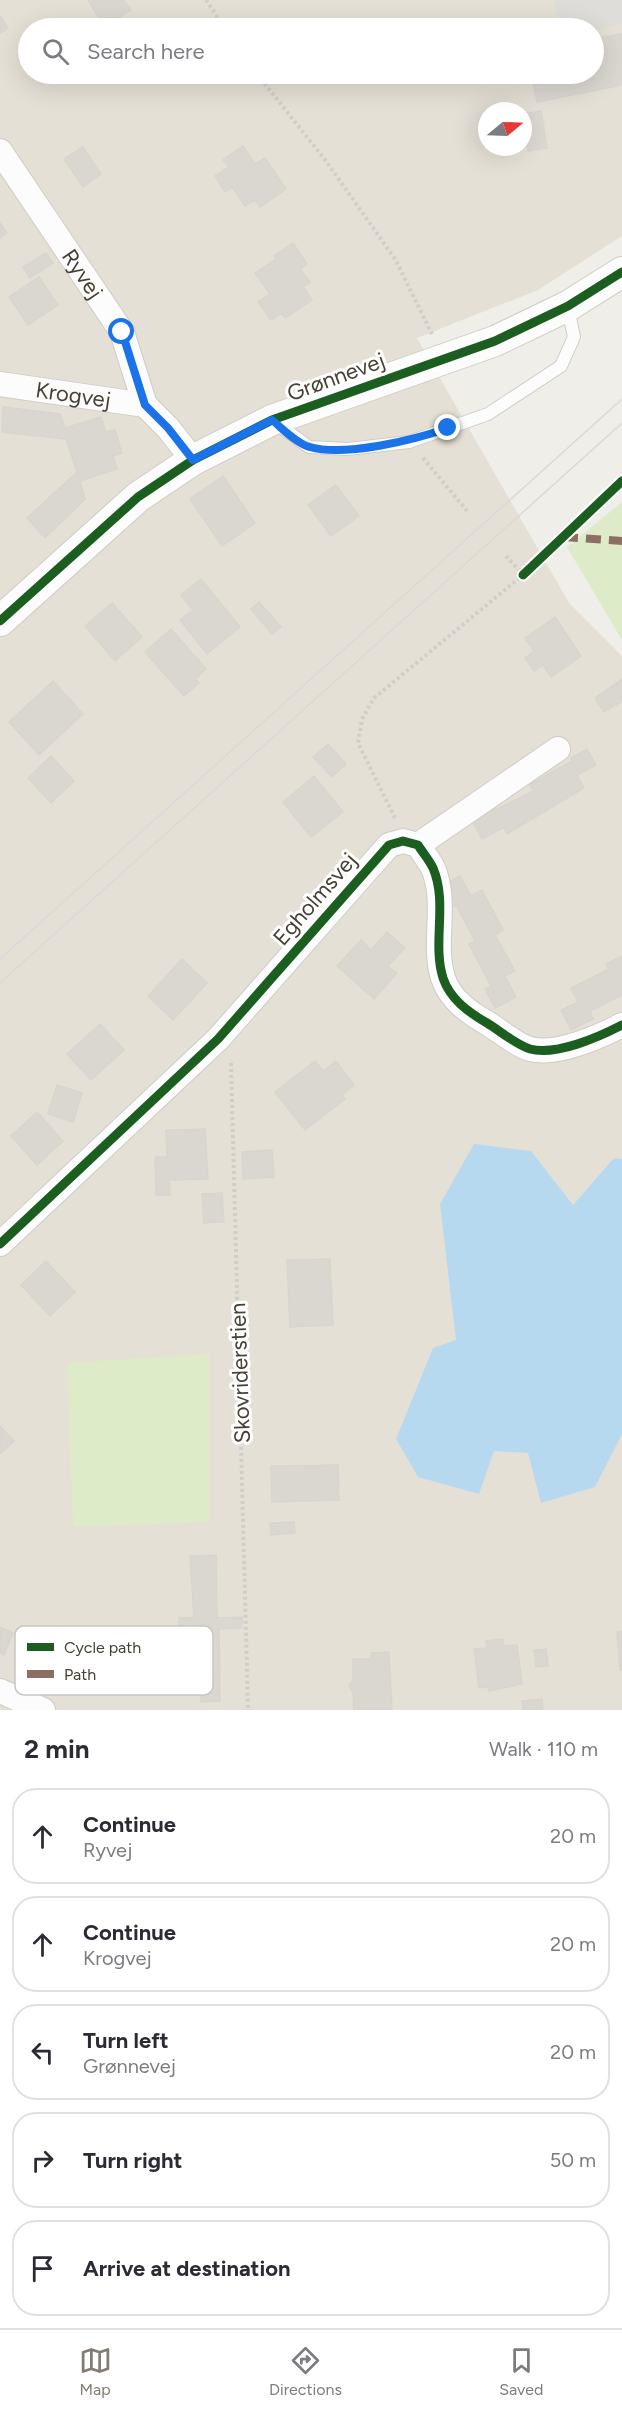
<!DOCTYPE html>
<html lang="en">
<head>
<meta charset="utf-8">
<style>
	:root { --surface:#fff; --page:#f7f7f7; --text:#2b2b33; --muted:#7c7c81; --line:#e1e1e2; --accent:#827d74 }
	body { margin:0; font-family:Figtree,sans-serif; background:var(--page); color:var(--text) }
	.compass { position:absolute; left:478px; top:102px; width:54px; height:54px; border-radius:50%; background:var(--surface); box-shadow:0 6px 24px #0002; rotate:71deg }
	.stop { position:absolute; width:18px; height:18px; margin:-14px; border:4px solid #1a73e8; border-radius:50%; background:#fff }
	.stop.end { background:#1a73e8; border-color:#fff; box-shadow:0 2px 6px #0008 }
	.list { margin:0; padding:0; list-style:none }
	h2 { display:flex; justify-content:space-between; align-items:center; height:78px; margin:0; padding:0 24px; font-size:26px }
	h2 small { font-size:20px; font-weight:400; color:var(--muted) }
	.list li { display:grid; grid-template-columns:39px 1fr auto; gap:18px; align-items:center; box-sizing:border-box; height:96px; margin:0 12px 12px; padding:0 12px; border:2px solid var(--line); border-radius:24px }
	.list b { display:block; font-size:22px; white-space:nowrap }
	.list p { margin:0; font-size:20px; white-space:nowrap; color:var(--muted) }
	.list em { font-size:20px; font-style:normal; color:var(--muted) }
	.icon { flex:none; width:33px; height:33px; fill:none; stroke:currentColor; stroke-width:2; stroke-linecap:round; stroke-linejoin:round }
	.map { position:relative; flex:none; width:622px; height:1710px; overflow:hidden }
	.search { position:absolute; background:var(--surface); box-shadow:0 6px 24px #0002; left:18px; right:18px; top:18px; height:66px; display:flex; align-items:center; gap:15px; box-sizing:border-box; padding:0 21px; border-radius:33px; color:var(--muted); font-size:22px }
	.sheet { height:618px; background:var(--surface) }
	nav { display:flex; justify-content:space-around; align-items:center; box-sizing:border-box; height:84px; border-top:2px solid var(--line); background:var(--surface); font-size:16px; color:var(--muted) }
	nav a { display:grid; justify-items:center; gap:3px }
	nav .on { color:var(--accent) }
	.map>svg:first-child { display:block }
</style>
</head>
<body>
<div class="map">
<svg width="622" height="1710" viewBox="0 0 622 1710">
	<rect width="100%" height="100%" fill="#f0eee9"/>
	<!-- residential -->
	<path fill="#e5e0d6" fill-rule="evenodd" d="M0,0H622V236L538,290L417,338L569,603L622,656V1710H0ZM28,28H594V74H28ZM487,111H523V147H487Z"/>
	<!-- green -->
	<path fill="#ddebc8" d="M622,502V640L567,547Z
		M209,1354V1522L73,1527L67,1363Z"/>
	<!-- parking -->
	<path fill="#dfddd9" d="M554,0H622V24L594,30L560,28Z"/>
	<!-- water -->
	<path fill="#b7d9f0" d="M474,1144L531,1151L573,1205L614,1158L622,1159V1434L595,1487L541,1503L528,1453L494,1451L479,1494L418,1477L396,1439L433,1348L456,1340L440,1204Z"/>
	<!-- building -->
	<path fill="#dad7d1" stroke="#d8d5cf" stroke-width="1.5" d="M88,0H124L131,10L104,27Z
		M0,16L8,28L0,33Z
		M622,34V85L537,102L531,74H594V39Z
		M153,74H170L158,81Z
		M541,111L547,148L528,151L523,114Z
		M243,146L255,164L265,158L286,189L260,207L255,200L245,206L232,187L225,192L215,176L229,167L223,160Z
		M83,147L101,174L83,187L64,159Z
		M0,223L7,233L0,238Z
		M293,243L307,264L300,269L310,282L303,287L312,300L285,318L282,313L271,320L258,302L270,294L255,273L276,259L274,256Z
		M46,253L53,263L30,278L23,267Z
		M39,277L58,305L28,325L9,297Z
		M3,407L60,414L65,428L101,417L106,432L115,430L122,453L113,456L117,469L80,481L85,499L45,538L27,518L77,472L66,439L2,432Z
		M223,476L255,523L222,546L190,499Z
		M336,485L359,516L331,536L308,505Z
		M201,579L240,627L207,654L180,620L193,610L181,595Z
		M259,602L281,627L272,634L251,609Z
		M112,603L142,637L115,661L85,626Z
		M555,617L581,656L551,677L543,665L534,671L525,658L534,651L525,638Z
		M171,629L206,669L195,679L199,683L184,696L145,652Z
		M622,679V701L604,712L595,698Z
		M53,681L83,714L39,755L9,722Z
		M328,744L346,764L332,777L313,757Z
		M587,749L596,765L577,775L584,788L507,834L504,827L482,839L471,818L494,805L496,810L533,791L530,784L572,761L571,758Z
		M51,756L74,781L51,803L28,778Z
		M314,776L343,812L311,837L283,802Z
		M460,876L471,896L482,890L503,930L495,935L515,971L505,976L516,997L495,1008L485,989L491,986L469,944L475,941L456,905L451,908L439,887Z
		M387,932L405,948L388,966L397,973L374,999L337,966L361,940L371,950Z
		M622,956V995L590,1011L593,1019L571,1030L561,1010L578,1002L571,988L609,969L606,964Z
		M182,959L207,983L173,1020L148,996Z
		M100,1024L124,1050L91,1080L67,1054Z
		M315,1061L323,1071L336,1061L354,1085L342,1095L345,1099L305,1130L275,1092Z
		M57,1085L82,1093L73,1122L48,1114Z
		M37,1112L63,1141L37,1165L11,1136Z
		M205,1129L208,1179L169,1180L170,1195H156L155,1157H167L166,1130Z
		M272,1150L274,1177L243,1179L242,1152Z
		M222,1193L224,1222L204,1223L202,1194Z
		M330,1259L333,1325L290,1327L287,1260Z
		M46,1261L75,1292L50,1316L21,1285Z
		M0,1426L14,1441L0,1454Z
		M338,1465L339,1500L272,1502L271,1466Z
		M294,1522L295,1533L271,1535L270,1523Z
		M216,1555L217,1618L242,1617V1628L219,1629L220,1701L201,1702V1691H193L191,1643L180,1644L179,1618L194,1617L190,1556Z
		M0,1627L13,1633L4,1655L0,1653Z
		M622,1631V1670H620L617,1632Z
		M503,1639L504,1646L517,1645L522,1684L489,1691V1687L479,1688L474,1649L487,1648L486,1641Z
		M546,1649L548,1666L536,1667L534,1650Z
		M389,1652L392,1710H354L353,1693L349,1686L353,1680V1659H371V1653Z
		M542,1699L543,1710H523L522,1701Z"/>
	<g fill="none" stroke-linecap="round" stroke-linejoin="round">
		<!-- service casing -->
		<g stroke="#ceccc6" stroke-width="14">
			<path id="service" d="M275,422L309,447L348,449L409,442L488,414L561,366L574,337L568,308"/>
		</g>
		<!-- minor casing -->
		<g stroke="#ceccc6" stroke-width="26">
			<g id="minor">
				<path id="s1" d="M0,151L122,332L145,405"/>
				<path id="s2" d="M0,384L145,405L168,428L193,460"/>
				<path d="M418,845L558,749"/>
				<path d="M0,1244L218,1039L389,845L403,841L418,845C423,853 429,860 433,868C448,903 432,943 443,978C450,999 468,1012 487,1023C499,1030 516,1045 530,1049C556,1056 599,1037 622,1025"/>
				<path d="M0,1691L43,1710"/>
			</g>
		</g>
		<!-- tertiary casing -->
		<g stroke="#ceccc6" stroke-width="32">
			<path id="tertiary" d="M0,621L138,497L193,460L272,420L495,341L568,306L622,272"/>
		</g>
		<!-- path -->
		<path stroke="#d1ceca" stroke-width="4" stroke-dasharray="3 3" stroke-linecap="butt" d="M206,0L225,28
			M257,74L326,161L395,259L432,334
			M423,458L468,512
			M395,818L358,743L362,719L374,698L523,575L505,555
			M231,1063L248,1710"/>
		<!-- service -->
		<use href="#service" stroke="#fdfcfc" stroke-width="12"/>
		<!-- minor -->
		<use href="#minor" stroke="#fdfcfc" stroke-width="24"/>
		<!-- tertiary -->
		<use href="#tertiary" stroke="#fdfcfc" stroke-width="30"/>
		<!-- tram -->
		<path stroke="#d9d9d8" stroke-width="1.5" d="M0,959L622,399
			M0,983L622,423"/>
		<!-- quiet -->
		<path stroke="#8d6e63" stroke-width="8" stroke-dasharray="15 8" stroke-linecap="butt" d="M563,537L622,541"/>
		<!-- cycleway casing -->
		<g stroke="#fff" stroke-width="13">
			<path id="cycleway" d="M523,575L622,481
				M0,621L138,497L193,460L272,420L495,341L568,306L622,272
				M0,1244L218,1039L389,845L403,841L418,845C423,853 429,860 433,868C448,903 432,943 443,978C450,999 468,1012 487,1023C499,1030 516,1045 530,1049C556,1056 599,1037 622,1025"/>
		</g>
		<!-- cycleway -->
		<use href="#cycleway" stroke="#1b5e20" stroke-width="9"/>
	</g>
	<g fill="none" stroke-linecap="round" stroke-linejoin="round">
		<!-- route -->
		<path stroke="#1a73e8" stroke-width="8" d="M122,332L145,405L168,428L193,460L272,420C282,428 297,444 310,447C345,457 414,440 448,428"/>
	</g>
	<g text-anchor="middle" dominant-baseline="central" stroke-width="6" stroke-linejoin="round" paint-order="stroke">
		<!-- street labels -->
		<g font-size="22" fill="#464035" stroke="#fff">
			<text stroke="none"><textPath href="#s1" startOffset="148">Ryvej</textPath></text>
			<text transform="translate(336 377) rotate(-20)">Grønnevej</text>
			<text stroke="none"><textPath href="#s2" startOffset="74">Krogvej</textPath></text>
			<text transform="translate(315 899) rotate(-49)">Egholmsvej</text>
			<text transform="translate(240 1373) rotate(-92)">Skovriderstien</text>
		</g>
	</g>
	<!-- legend -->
	<rect x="15" y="1626" width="198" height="69" rx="9" fill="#fff" stroke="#c8c6c2" stroke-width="1.5"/>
	<rect x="27" y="1643" width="27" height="8" fill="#1b5e20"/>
	<rect x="27" y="1670" width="27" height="8" fill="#8d6e63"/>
	<g font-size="16" fill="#464035">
		<text x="64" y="1653">Cycle path</text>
		<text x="64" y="1680">Path</text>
	</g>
</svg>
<svg class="compass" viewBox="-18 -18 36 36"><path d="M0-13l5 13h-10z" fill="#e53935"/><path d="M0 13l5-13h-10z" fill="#7c7c81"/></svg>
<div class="stop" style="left:122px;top:332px"></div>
<div class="stop end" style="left:448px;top:428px"></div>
<div class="search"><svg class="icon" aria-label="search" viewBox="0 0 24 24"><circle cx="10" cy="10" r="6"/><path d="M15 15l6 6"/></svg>Search here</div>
</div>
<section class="sheet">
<h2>2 min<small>Walk · 110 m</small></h2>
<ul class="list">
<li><svg class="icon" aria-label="ahead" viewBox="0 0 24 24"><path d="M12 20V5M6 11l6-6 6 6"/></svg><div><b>Continue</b><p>Ryvej</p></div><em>20 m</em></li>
<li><svg class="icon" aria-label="ahead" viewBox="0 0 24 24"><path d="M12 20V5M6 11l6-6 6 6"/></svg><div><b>Continue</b><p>Krogvej</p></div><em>20 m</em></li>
<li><svg class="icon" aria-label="left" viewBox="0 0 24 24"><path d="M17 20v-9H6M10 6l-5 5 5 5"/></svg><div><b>Turn left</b><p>Grønnevej</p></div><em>20 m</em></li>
<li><svg class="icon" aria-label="right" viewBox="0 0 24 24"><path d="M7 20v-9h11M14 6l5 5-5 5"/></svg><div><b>Turn right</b></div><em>50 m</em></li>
<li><svg class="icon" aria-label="arrive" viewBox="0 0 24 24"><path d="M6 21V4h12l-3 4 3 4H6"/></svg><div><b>Arrive at destination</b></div></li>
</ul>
</section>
<nav>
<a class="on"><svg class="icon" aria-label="map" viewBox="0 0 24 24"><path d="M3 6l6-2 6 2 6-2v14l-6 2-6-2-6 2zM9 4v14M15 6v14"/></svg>Map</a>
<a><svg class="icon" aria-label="directions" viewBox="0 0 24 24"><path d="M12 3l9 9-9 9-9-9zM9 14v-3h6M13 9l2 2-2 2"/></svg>Directions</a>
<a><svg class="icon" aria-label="saved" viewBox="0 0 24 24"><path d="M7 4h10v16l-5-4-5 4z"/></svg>Saved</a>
</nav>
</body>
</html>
